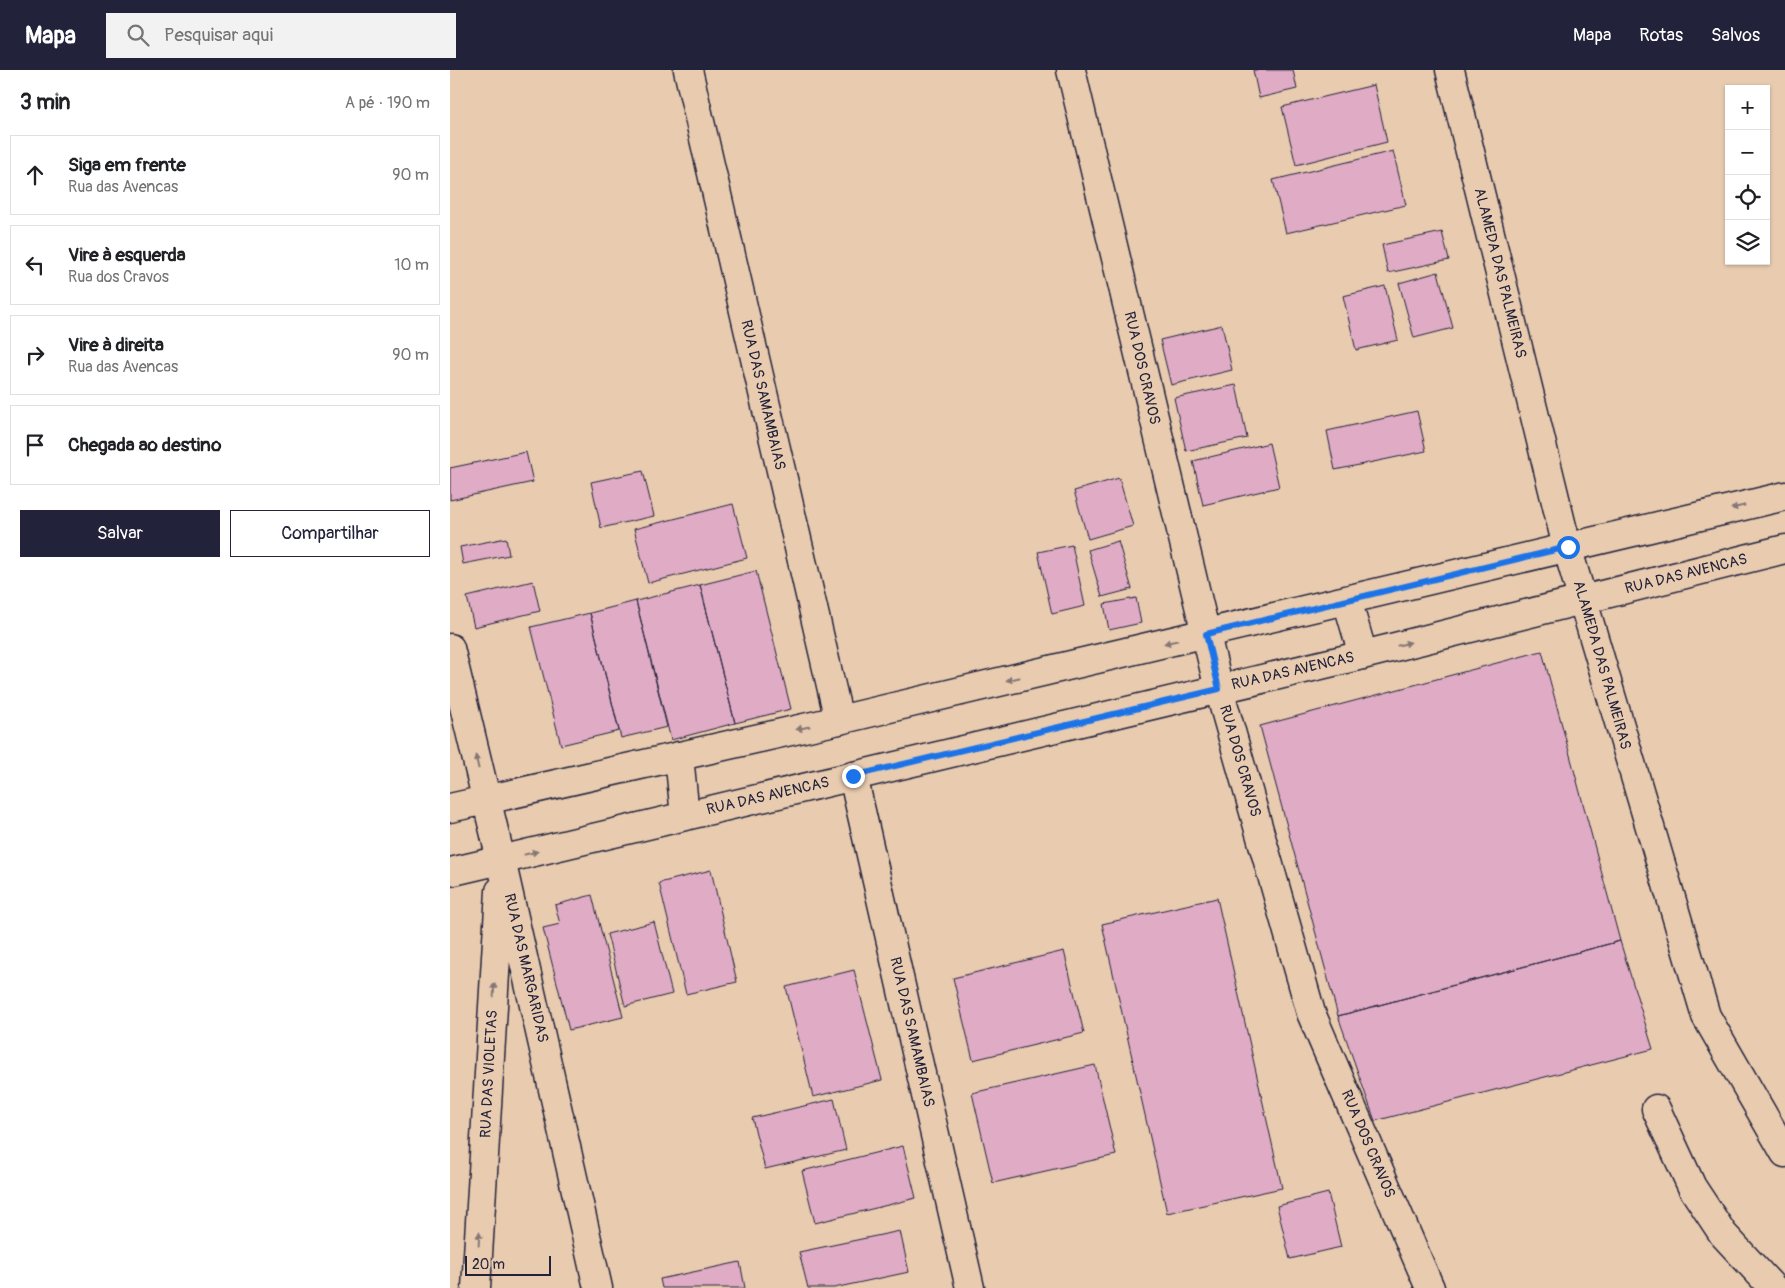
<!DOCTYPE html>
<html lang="pt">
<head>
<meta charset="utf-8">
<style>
	:root { --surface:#fff; --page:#f2f2f2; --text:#202124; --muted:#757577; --line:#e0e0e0; --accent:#22223b }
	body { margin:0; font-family:Pangolin,sans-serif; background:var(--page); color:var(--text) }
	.controls { position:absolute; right:15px; top:15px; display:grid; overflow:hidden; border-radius:0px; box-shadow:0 1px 4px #0004 }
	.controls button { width:45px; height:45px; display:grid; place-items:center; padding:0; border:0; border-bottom:1px solid var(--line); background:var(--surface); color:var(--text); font:25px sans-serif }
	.scale { position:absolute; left:15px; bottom:12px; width:86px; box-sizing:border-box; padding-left:5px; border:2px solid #22223b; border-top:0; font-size:14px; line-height:18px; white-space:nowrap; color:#22223b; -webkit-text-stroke:4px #e9ccb0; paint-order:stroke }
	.stop { position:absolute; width:15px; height:15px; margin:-11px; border:4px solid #1a73e8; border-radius:50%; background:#fff }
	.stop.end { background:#1a73e8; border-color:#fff; box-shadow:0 1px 5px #0008 }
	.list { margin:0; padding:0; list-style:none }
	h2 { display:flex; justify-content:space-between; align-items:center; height:65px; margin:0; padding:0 20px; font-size:21px }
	h2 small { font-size:16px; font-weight:400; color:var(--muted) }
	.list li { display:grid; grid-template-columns:32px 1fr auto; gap:15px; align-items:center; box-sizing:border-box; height:80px; margin:0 10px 10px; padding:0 10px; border:1px solid var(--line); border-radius:0px }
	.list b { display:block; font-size:19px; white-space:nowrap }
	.list p { margin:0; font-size:16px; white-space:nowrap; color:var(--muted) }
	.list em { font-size:16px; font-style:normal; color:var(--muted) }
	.actions { display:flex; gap:10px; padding:15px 20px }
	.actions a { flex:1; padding:11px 0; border:1px solid var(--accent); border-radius:0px; text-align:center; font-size:18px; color:var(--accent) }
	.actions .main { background:var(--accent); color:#fff }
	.icon { flex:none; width:28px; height:28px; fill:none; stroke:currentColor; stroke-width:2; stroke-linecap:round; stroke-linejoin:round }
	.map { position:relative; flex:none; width:1335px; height:1218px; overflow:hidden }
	header { display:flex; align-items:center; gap:30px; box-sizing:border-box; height:70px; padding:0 25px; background:var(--accent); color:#fff }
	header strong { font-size:24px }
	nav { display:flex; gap:28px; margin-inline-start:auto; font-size:18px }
	.search { width:350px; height:45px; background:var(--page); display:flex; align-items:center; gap:12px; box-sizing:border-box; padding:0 18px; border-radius:0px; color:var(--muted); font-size:19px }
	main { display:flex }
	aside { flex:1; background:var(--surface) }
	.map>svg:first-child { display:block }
</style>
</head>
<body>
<header>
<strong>Mapa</strong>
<div class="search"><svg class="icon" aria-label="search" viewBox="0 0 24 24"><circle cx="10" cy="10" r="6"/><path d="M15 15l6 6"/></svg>Pesquisar aqui</div>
<nav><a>Mapa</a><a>Rotas</a><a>Salvos</a></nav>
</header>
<main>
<aside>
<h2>3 min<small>A pé · 190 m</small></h2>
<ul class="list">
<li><svg class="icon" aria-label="ahead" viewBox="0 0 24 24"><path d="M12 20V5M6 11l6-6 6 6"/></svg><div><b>Siga em frente</b><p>Rua das Avencas</p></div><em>90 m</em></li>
<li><svg class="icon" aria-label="left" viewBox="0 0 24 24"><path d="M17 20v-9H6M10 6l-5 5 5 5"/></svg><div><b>Vire à esquerda</b><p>Rua dos Cravos</p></div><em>10 m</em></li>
<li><svg class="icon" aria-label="right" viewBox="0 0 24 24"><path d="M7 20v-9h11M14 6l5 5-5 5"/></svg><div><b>Vire à direita</b><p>Rua das Avencas</p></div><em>90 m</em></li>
<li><svg class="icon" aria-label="arrive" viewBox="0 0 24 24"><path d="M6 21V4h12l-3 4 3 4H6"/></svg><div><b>Chegada ao destino</b></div></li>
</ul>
<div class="actions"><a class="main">Salvar</a><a>Compartilhar</a></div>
</aside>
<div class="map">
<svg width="1335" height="1218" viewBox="0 0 1335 1218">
	<rect width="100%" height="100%" fill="#e9ccb0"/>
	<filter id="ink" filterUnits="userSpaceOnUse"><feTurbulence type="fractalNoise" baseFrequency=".02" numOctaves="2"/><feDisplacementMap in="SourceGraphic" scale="10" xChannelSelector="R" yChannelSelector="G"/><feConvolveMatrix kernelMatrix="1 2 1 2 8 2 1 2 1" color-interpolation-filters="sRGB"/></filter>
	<g filter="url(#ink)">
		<!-- building -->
		<path fill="#e0abc5" stroke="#22223b" d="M803,0H843L847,19L809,28Z
			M924,15L937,72L846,95L832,37Z
			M943,81L956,135L836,163L823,110Z
			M992,162L999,190L938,203L932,175Z
			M988,202L1003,258L964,268L949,213Z
			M935,216L948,270L906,280L893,226Z
			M772,255L782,300L721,315L710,270Z
			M786,315L797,368L736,381L724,328Z
			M967,341L976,381L885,400L877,361Z
			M819,373L829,417L753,435L743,391Z
			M76,382L83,412L0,430V398Z
			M193,401L204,446L151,458L141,412Z
			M669,408L683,456L638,469L624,421Z
			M283,434L297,488L198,513L184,459Z
			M56,468L59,485L13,494L10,477Z
			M668,471L682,519L652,527L638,480Z
			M622,475L635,536L602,544L588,482Z
			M306,501L341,639L285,653L250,515Z
			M83,511L90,541L24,557L17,527Z
			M250,515L285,653L221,670L186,531Z
			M686,528L691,553L659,560L654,534Z
			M186,531L217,657L171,668L140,543Z
			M140,543L169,661L111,675L81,557Z
			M1092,581L1170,871L888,946L810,656Z
			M261,800L287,912L236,924L209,813Z
			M142,825L173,947L119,960L93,858L110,854L105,835Z
			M767,828L832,1118L717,1143L652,854Z
			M204,852L222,924L175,936L157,864Z
			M1170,871L1203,979L925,1051L888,946Z
			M614,881L634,963L523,990L503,908Z
			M404,900L432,1010L363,1027L336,917Z
			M645,995L666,1085L543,1113L522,1023Z
			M384,1029L396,1080L315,1099L302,1048Z
			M453,1076L466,1128L365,1153L352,1101Z
			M878,1123L891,1177L840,1189L827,1136Z
			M450,1161L459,1202L384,1218H358L349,1182Z
			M290,1192L295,1218H212L210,1209Z"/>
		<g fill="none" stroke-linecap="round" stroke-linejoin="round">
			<!-- street casing -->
			<g stroke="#22223b" stroke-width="31">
				<path id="street" d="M238,0L389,650
					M621,0L769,619L861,943L980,1218
					M1000,0L1117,477L1256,946L1335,1083
					M0,578L51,790L148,1218
					M403,706L520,1218
					M1206,1039L1242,1117L1273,1164L1323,1218
					M26,1218L50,821"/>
			</g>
			<!-- secondary casing -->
			<g stroke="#22223b" stroke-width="31">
				<path id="secondary" d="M897,530L913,585
					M229,686L235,746
					M0,738L389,650L1335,426
					M0,802L913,585L1335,479"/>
			</g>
			<!-- street -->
			<use href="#street" stroke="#e9ccb0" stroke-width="28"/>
			<!-- secondary -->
			<use href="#secondary" stroke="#e9ccb0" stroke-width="28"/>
		</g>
		<!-- one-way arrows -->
		<defs><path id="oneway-solid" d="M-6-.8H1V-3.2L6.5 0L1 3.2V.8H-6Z" transform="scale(1.25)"/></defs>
		<g fill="#867776">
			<use href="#oneway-solid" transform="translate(1288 437) rotate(167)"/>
			<use href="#oneway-solid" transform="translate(721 572) rotate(167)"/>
			<use href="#oneway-solid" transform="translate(954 574) rotate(-14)"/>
			<use href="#oneway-solid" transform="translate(563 609) rotate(167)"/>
			<use href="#oneway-solid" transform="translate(353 658) rotate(167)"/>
			<use href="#oneway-solid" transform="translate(27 692) rotate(-103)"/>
			<use href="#oneway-solid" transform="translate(81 783) rotate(-13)"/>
			<use href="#oneway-solid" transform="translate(44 920) rotate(-87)"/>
			<use href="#oneway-solid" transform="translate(29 1169) rotate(-87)"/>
		</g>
	</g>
	<g fill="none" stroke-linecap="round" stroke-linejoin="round" filter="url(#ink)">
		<!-- route -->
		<path stroke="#1a73e8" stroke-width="6" d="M403,706L769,619L756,564L1118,477"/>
	</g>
	<g text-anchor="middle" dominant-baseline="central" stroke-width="4" stroke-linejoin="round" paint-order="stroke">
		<!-- street labels -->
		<g font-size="15" fill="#22223b" stroke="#e9ccb0">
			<text transform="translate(1050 203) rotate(76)">ALAMEDA DAS PALMEIRAS</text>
			<text transform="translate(692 298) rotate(77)">RUA DOS CRAVOS</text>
			<text transform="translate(313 325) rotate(77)">RUA DAS SAMAMBAIAS</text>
			<text transform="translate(1236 504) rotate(-14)">RUA DAS AVENCAS</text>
			<text transform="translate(1152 595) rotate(74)">ALAMEDA DAS PALMEIRAS</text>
			<text transform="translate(843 601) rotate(-13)">RUA DAS AVENCAS</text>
			<text transform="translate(790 691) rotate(74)">RUA DOS CRAVOS</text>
			<text transform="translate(318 726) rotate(-13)">RUA DAS AVENCAS</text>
			<text transform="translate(76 898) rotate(77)">RUA DAS MARGARIDAS</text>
			<text transform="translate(462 962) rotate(77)">RUA DAS SAMAMBAIAS</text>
			<text transform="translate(39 1004) rotate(-87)">RUA DAS VIOLETAS</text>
			<text transform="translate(918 1074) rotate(67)">RUA DOS CRAVOS</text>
		</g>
	</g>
</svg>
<div class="controls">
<button>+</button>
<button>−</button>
<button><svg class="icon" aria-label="locate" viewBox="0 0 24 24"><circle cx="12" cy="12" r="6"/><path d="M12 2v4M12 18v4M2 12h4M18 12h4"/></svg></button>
<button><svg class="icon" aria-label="layers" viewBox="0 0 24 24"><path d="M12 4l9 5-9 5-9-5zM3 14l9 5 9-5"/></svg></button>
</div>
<div class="scale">20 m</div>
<div class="stop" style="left:1118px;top:477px"></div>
<div class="stop end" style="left:403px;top:706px"></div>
</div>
</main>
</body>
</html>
